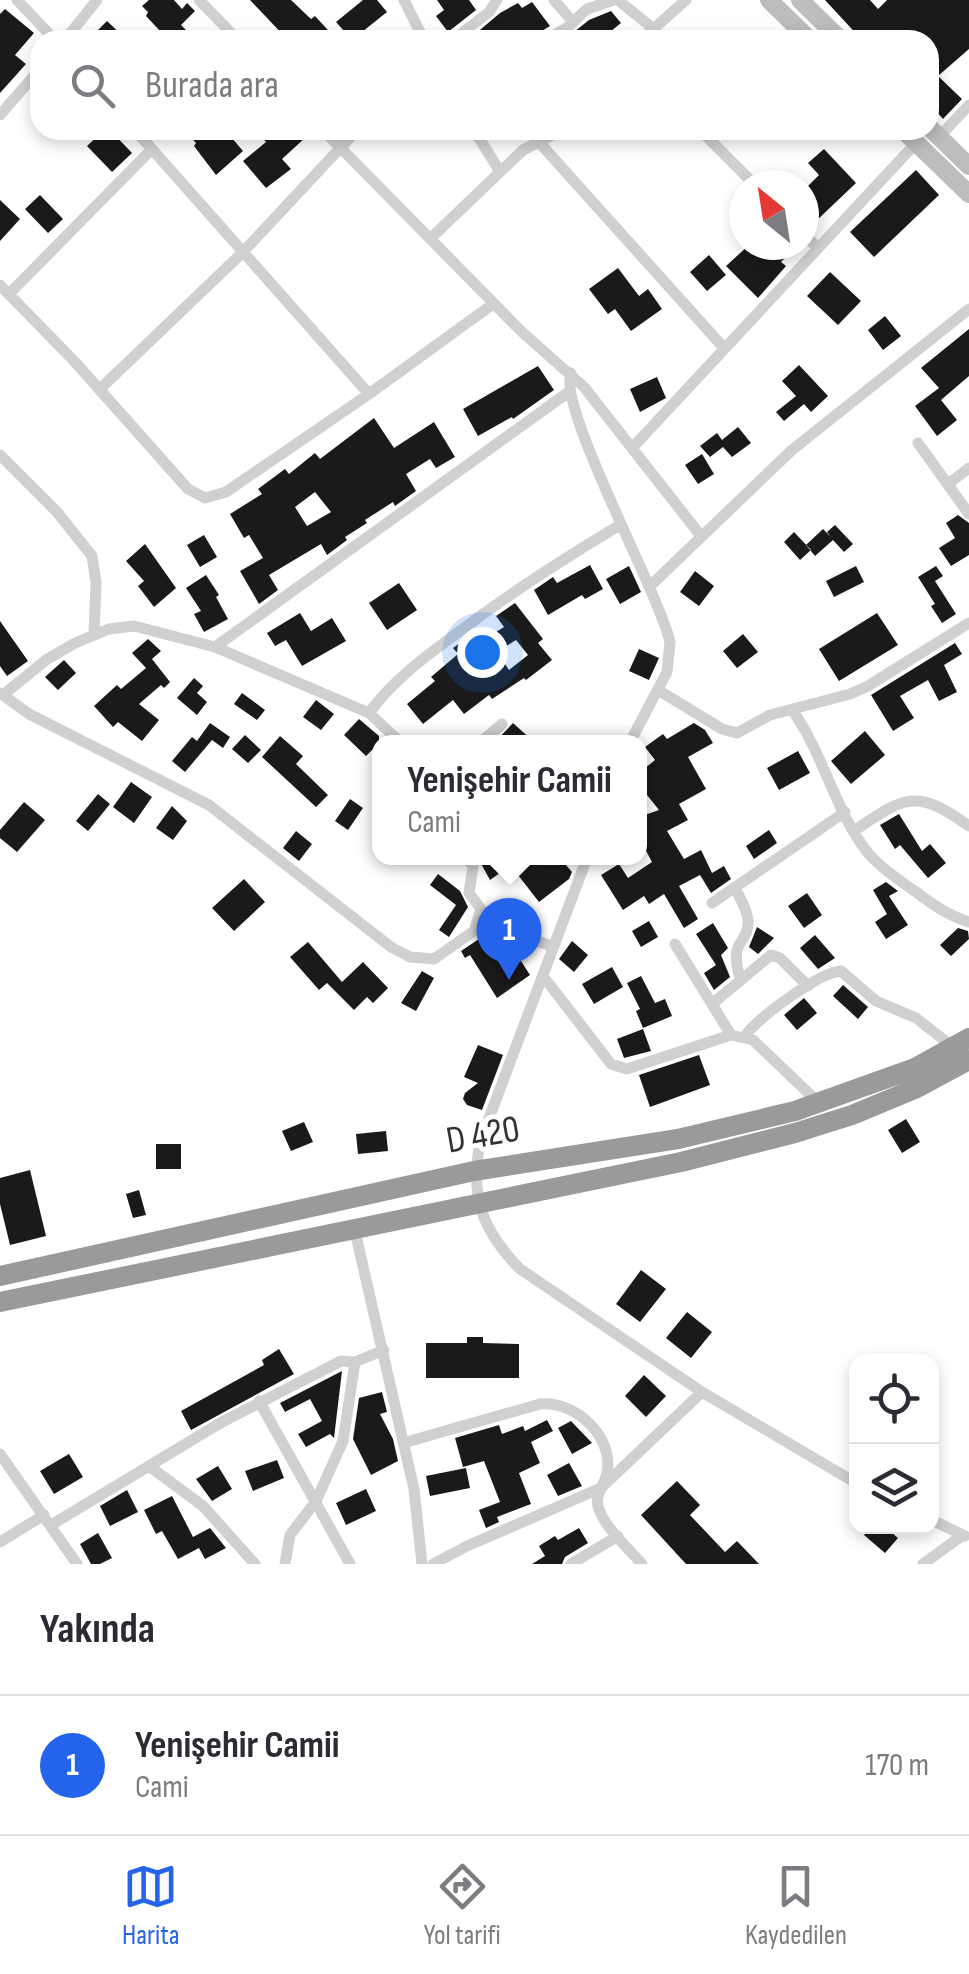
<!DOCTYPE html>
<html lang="tr">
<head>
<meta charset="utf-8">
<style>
	:root { --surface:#fff; --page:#f7f7f7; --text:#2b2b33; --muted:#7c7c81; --line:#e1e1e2; --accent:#2563eb }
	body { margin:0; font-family:"Sofia Sans Condensed",sans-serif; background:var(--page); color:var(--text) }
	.controls { position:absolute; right:30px; bottom:30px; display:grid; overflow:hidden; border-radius:20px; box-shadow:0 5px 15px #0003 }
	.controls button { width:90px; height:90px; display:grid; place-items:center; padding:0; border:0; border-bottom:2px solid var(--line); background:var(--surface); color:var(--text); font:50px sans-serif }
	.compass { position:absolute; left:729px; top:170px; width:90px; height:90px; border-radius:50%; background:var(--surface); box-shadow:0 5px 15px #0003; rotate:330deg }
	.you { position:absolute; left:482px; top:652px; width:35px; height:35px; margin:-25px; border:8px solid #fff; border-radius:50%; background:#1a73e8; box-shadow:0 0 0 15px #1a73e833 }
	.badge { display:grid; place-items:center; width:65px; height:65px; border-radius:50%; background:var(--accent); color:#fff; font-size:32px; font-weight:700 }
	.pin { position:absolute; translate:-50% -82px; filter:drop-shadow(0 2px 5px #0008) }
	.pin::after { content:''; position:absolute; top:52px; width:35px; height:30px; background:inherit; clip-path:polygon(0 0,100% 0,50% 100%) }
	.popup { position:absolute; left:372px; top:735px; width:275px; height:130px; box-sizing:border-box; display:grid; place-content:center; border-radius:20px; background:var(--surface); filter:drop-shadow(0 2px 8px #0005); font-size:32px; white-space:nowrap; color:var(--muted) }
	.popup b { font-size:38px; color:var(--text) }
	.popup::after { content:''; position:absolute; left:50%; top:100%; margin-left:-20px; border:20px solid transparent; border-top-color:var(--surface) }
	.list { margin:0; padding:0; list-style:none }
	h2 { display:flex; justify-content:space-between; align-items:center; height:130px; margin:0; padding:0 40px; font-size:42px }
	h2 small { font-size:32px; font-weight:400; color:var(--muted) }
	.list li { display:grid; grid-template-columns:65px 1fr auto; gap:30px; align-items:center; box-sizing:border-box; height:140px; padding:0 40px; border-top:2px solid var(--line) }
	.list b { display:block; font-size:38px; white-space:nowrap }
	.list p { margin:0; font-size:32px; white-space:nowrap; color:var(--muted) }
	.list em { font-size:32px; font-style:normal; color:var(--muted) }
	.icon { flex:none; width:55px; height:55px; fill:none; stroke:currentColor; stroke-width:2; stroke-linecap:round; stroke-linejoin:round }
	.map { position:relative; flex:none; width:969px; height:1564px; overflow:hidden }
	.search { position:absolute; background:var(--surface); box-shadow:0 5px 15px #0003; left:30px; right:30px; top:30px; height:110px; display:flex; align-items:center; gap:25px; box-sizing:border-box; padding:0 35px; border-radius:30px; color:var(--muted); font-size:38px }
	.sheet { height:270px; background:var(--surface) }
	nav { display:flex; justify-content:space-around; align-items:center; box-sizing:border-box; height:140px; border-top:2px solid var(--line); background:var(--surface); font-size:28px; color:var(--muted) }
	nav a { display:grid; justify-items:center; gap:5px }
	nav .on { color:var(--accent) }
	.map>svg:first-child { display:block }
</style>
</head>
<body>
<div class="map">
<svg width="969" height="1564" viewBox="0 0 969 1564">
	<rect width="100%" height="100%" fill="#fff"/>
	<!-- building -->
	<path fill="#1a1a1a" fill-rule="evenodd" d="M149,0H174L182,9L187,3L195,11L181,25L196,40H150L160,31L146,16L148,12L142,6Z
		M250,0H291L311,19L315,16L337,40H288Z
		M363,0H377L387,12L352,40L336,22Z
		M437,0H469L476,10L448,32L436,16L444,10Z
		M825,0H870L878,9L887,0H969V49L938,76L962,99L943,119L929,103V40H862Z
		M532,2L550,26L540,32L536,40H468L500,13L518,3L522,8Z
		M5,9L34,33L15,55L26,64L0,93V14Z
		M611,11L621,23L600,40H564L589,20Z
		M107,21L127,40H88Z
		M104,130H110L132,153L112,172L87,146Z
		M184,130H225L243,151L216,175L194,146L196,143Z
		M256,130H299L306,137L282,159L291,169L266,188L243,161L266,142Z
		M824,149L856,183L815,222L804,211V190L819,175L808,163Z
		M916,170L939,195L874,257L850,232Z
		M40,195L63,219L48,233L25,209Z
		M0,200L20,219L0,241Z
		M749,245H798L781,262L786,266L758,298L726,266Z
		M709,255L726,275L707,291L690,272Z
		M618,268L639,296L648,289L662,309L631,331L615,309L608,314L589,289Z
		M830,272L861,301L838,325L807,296Z
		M885,316L901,336L883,350L868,330Z
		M969,329V376L941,400L957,420L937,436L915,406L939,388L921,368Z
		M799,365L828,396L811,412L804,404L784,421L776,412L796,396L782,381Z
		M538,366L554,390L513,419L512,417L478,436L463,409Z
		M657,377L666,398L640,412L630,389Z
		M374,418L394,448L434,422L455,457L436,468L430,459L406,474L416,491L395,506L393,502L365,520L367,523L345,537L347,540L327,555L321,544L269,575L278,590L259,604L240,571L263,558L249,535L244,538L230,514L262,494L258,489L285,469L289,474L315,453L320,459ZM315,492L331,512L307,526L295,507Z
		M738,427L751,443L732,457L723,447L710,457L700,446L717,433L722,440Z
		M702,454L714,474L698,484L685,465Z
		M958,515L969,523V555L951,566L939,548L955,538L946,523Z
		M835,525L853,544L844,552L833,540L815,556L806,545L823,529L831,537L827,532Z
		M794,532L811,550L800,560L784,542Z
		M204,535L217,557L200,567L187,545Z
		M145,544L176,588L154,607L138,586L144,581L126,561Z
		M590,565L603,589L585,599L582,595L548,615L534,590L553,577L557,583Z
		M629,566L641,592L620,604L606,579Z
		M856,566L864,582L834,597L826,581Z
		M936,566L943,576L935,581L956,614L942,623L931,606L935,604L918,577Z
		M695,571L714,586L699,606L680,592Z
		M206,575L219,595L216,597L228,619L204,632L194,614L201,611L186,588Z
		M399,583L417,610L387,630L369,603Z
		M515,603L543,639L538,643L552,660L526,680L524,678L492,699L489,695L464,714L453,700L423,724L407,704L435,681L431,677L458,654L453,648L471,635L477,644L504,627L496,616ZM516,640L528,655L509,670L497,652Z
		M300,613L311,631L332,618L346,641L302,666L286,640L275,646L267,633Z
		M877,613L898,645L839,681L819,649Z
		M0,621L28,661L7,676L0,666Z
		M743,634L758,652L737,668L723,651Z
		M148,639L161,651L152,659L170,682L164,688L161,685L139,704L159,720L142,741L118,722L113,727L94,706L117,685L121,689L146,668L132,653Z
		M955,643L962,654L944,665L957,692L939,701L928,680L900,696L914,718L893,731L871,695Z
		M639,649L659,658L649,680L629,671Z
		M64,660L76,673L58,690L45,677Z
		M194,678L203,686L197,693L207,702L197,715L177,698Z
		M242,693L265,710L257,720L234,704Z
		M316,700L334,714L321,730L303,717Z
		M359,719L379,736V743L366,756L344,735Z
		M210,723L230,737L223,748L212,740L185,772L172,761L192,737L197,741Z
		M513,723L534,742H495Z
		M694,723L705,730L713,743L688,757L706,789L679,804L688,820L667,831L684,859L701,850L712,873L724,866L731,879L711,893L700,875L679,886L698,919L684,928L664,894L649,904L644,896L623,910L601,875L619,864L628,878L652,862L644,847L639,829V817L659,810L639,785V773L655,760L645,747L663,734L667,739Z
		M865,731L885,755L851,784L831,761Z
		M245,735L261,750L248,763L232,749Z
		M280,736L303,756L296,764L328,795L316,807L262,757Z
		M798,751L810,773L779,790L767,768Z
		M131,782L152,797L134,823L113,807Z
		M98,794L110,804L88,831L76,821Z
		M350,799L363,808L348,830L335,821Z
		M24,802L45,820L17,852L0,838V830Z
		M172,806L187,821L173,840L156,828Z
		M899,814L922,851L930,844L946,863L928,878L900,845L895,849L880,825Z
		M769,830L777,843L754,859L746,846Z
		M296,831L312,844L299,861L283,848Z
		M478,858H505L511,865L490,880Z
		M522,858H560L572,872L569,879L539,902L511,866Z
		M438,874L460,891L468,907L449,937L439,930L456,905L430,885Z
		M244,879L265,902L234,931L212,908Z
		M886,882L898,891L889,896L908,925L886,939L875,922L887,914L873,890Z
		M807,893L822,915L804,928L788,906Z
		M649,921L658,937L641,947L632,931Z
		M713,923L728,948L721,955L730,977L714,990L704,973L716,965L696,934Z
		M757,927L774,938L758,954L749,947Z
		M958,928L968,931L969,939L951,956L940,945Z
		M815,935L835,958L818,969L800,948Z
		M482,937L493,953L501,948L512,967L521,961L530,975L497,998L470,955L465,958L461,951Z
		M572,941L588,955L574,972L559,959Z
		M308,942L342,982L363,962L388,988L373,1003L367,997L354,1010L327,983L319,990L290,957Z
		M612,967L623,987L594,1004L582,984Z
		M422,971L434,978L416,1011L401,1003Z
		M641,976L655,1003L665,999L672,1016L643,1028L636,1011L640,1009L627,983Z
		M843,985L868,1007L858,1019L833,996Z
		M804,998L817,1013L797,1030L784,1015Z
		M643,1029L651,1051L624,1058L617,1039Z
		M478,1045L503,1055L482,1110L467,1105L463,1099L465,1093L478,1083L464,1077Z
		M699,1055L710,1085L650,1107L639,1075Z
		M906,1119L920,1142L902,1153L888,1130Z
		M304,1122L313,1142L291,1151L282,1131Z
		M386,1131L388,1151L358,1154L356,1134Z
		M156,1144H181V1169H156Z
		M30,1170L46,1236L10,1245L0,1204V1178Z
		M139,1190L146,1215L133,1218L126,1194Z
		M641,1270L666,1289L640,1322L616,1304Z
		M687,1312L712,1332L691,1358L666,1338Z
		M467,1337H483V1343L519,1344V1378H426V1343H467Z
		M279,1349L294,1374L191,1430L181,1411L264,1365L262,1360Z
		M342,1371L334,1438L330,1434L306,1447L298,1434L322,1421L310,1399L285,1412L280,1403Z
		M644,1375L666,1396L646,1417L625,1396Z
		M382,1392L387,1412L380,1414L393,1439L398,1461L371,1475L353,1439L359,1398Z
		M547,1420L553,1431L531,1442L540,1463L519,1473L531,1504L497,1517L499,1522L486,1528L479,1510L500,1502L484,1461L463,1467L455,1438L499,1425L502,1434L523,1426L525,1431Z
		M571,1421L592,1443L572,1454L558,1428Z
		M69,1454L83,1477L54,1494L40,1471Z
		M277,1460L284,1478L253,1491L245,1471Z
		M569,1463L582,1486L558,1496L547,1475Z
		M218,1466L232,1489L212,1501L196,1479Z
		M466,1468L470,1488L430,1496L426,1476Z
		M677,1481L700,1505L690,1515L725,1552L737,1541L759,1564H686L641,1515Z
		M366,1489L376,1511L346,1525L336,1503Z
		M127,1490L138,1512L110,1526L100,1506Z
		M172,1496L193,1537L210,1528L226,1548L205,1559L199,1548L178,1559L162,1531L156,1534L144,1510Z
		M871,1526H884L898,1538L885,1553L864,1535Z
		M579,1528L588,1543L565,1557L562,1564H532L545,1556L539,1546L555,1536L558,1540Z
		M98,1533L112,1558L100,1564H91L80,1544Z"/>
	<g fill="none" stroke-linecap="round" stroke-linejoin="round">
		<!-- street -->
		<path stroke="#d0d0d0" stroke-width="11" d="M17,0L55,40
			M199,0L238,40
			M404,0L424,40
			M554,0L573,22
			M618,0L655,30
			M65,40L97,0
			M453,40L489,12L497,0
			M545,40L568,27L587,9L614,0
			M641,40L686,0
			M0,115L40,69
			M135,130L369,394
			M323,130L522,332L584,387L701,536
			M474,130L499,170
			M700,130L755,185
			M939,137L969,105
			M537,140L724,348
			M804,234L818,248
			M430,239L523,150L562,130
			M0,285L75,362L188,489L205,498L226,492L369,394L493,304
			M9,294L152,149
			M571,373C557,407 659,593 670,642L667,672L630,742
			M100,389L243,252L357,130
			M918,443L969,514
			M634,446L916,143
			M0,455L57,512L92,556L96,582L94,635
			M948,484L969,468
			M649,587L792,450L969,309
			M215,647L570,391
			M658,690L722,729L737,733L770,715L850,694L868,686L969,623
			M0,693L29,714L209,805L391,947L410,957L434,959L481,926L494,927L552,946
			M3,695L46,660L75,643L109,629L134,626L215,647L369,713L400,742
			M792,710C824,754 835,812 868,853C881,868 899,880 916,892C932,904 949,916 969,922
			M369,713C394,679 426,656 460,631C513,591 563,559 620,525
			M481,742L502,724
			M854,831C905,796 916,788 969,826
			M468,858L473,867L469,893L481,909L475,928
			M587,858L480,1142C470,1196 481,1229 520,1269L702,1392L856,1483
			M735,888C739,897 748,910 748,921C749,945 728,938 740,978
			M712,903L845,812
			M675,944L731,1035
			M543,976L611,1064L627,1069L731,1035L753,1040L820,1104
			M712,1004L771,955L780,958L808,986
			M745,1036C759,1017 818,973 841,971L876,1001L916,1018L953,1047
			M354,1227L414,1489L422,1564
			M259,1401L350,1564
			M403,1443L540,1404C574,1400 614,1436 607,1472C605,1486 593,1495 599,1509C606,1529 628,1548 642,1564
			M0,1454L77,1564
			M149,1466L203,1506L255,1564
			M932,1520L965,1536
			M51,1525L222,1422L341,1361L355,1362L384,1350
			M0,1542L44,1515
			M285,1564L290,1535L316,1501L343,1441L355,1362
			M433,1564L467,1546L601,1488L702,1392
			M571,1564L618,1536
			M923,1564L963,1535"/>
		<!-- secondary -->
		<path stroke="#bdbdbd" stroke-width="18" d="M769,0L810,40
			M800,0L841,40
			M929,127L969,166
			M903,130L969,194"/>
		<!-- highway -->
		<path stroke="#9a9a9a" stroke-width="20" d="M0,1276L474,1171L678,1139L795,1111L915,1068L969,1038
			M0,1302L681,1162L795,1133L852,1115L917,1088L969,1060"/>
	</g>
	<g text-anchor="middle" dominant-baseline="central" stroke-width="10" stroke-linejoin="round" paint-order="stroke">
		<!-- street labels -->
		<g font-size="38" fill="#333" stroke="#fff">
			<text transform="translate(483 1135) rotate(-10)">D 420</text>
		</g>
	</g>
</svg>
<div class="controls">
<button><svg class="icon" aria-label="locate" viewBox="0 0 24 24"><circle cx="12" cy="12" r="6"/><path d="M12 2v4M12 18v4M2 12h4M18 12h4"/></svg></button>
<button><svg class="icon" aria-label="layers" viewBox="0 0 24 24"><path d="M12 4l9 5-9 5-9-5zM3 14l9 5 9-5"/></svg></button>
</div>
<svg class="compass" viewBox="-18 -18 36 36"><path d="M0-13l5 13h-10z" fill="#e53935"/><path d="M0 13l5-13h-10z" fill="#7c7c81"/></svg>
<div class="you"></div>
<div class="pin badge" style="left:509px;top:980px">1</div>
<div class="popup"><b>Yenişehir Camii</b>Cami</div>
<div class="search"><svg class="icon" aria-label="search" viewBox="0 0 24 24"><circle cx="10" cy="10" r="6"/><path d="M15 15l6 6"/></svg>Burada ara</div>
</div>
<section class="sheet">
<h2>Yakında<small></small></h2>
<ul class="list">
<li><span class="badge">1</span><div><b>Yenişehir Camii</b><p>Cami</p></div><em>170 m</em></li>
</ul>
</section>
<nav>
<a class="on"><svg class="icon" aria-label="map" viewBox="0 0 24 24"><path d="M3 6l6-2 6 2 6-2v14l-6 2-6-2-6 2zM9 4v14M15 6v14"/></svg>Harita</a>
<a><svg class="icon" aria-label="directions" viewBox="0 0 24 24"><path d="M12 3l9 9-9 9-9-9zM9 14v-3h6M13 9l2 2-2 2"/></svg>Yol tarifi</a>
<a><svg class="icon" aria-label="saved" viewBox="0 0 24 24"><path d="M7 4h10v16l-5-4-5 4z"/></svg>Kaydedilen</a>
</nav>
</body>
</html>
